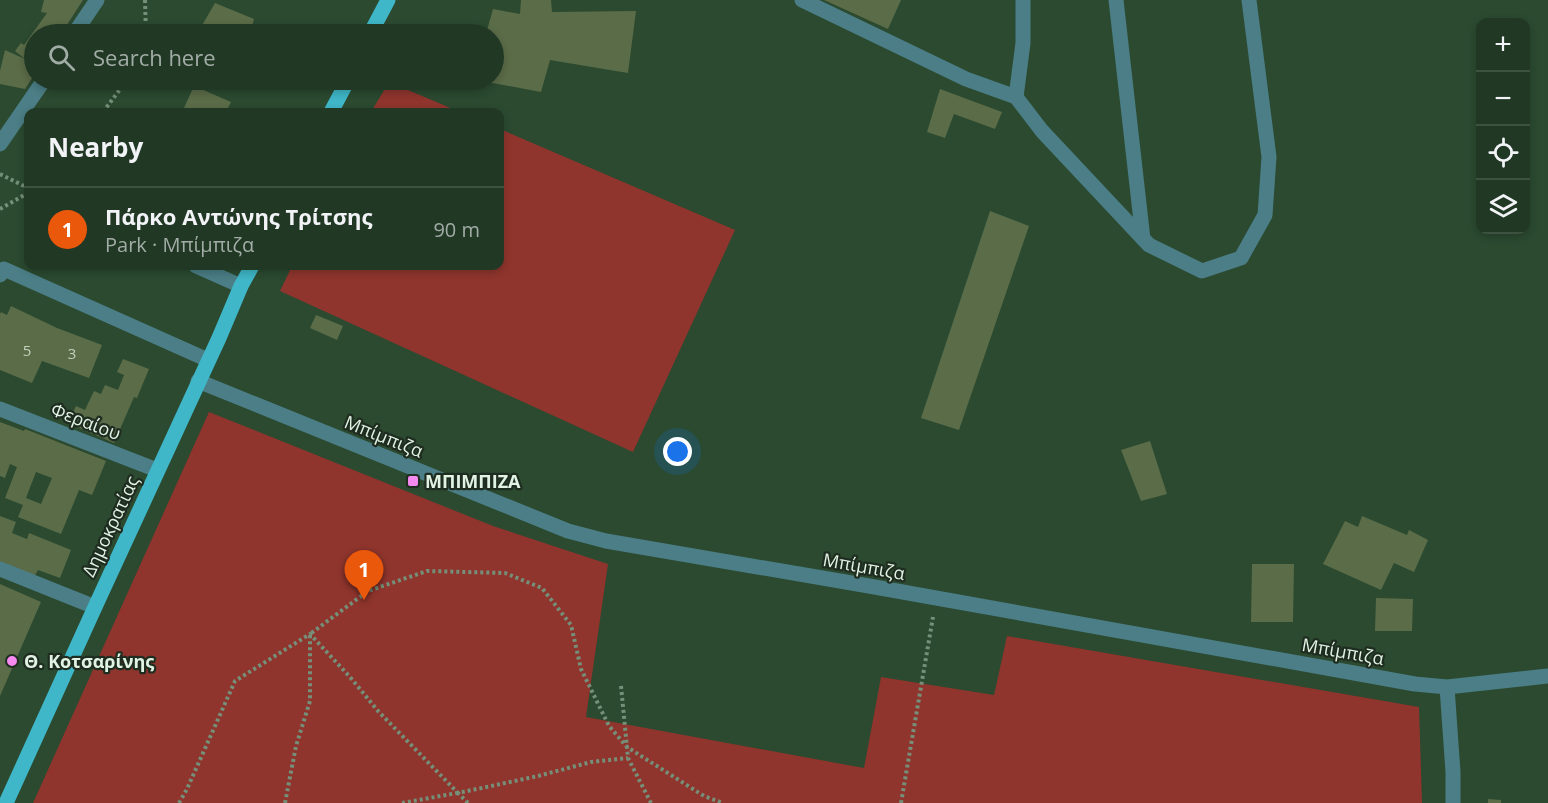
<!DOCTYPE html>
<html lang="en">
<head>
<meta charset="utf-8">
<style>
	:root { --surface:#203824; --page:#283f2c; --text:#f1f3f6; --muted:#a2aca6; --line:#3d5241; --accent:#ea580c }
	body { margin:0; font-family:"Open Sans",sans-serif; background:var(--page); color:var(--text) }
	.controls { position:absolute; right:18px; top:18px; display:grid; overflow:hidden; border-radius:12px; box-shadow:0 3px 9px #0003 }
	.controls button { width:54px; height:54px; display:grid; place-items:center; padding:0; border:0; border-bottom:2px solid var(--line); background:var(--surface); color:var(--text); font:30px sans-serif }
	.you { position:absolute; left:678px; top:452px; width:21px; height:21px; margin:-15px; border:4px solid #fff; border-radius:50%; background:#1a73e8; box-shadow:0 0 0 9px #1a73e833 }
	.badge { display:grid; place-items:center; width:39px; height:39px; border-radius:50%; background:var(--accent); color:#fff; font-size:20px; font-weight:700 }
	.pin { position:absolute; translate:-50% -50px; filter:drop-shadow(0 2px 3px #0008) }
	.pin::after { content:''; position:absolute; top:32px; width:21px; height:18px; background:inherit; clip-path:polygon(0 0,100% 0,50% 100%) }
	.list { margin:0; padding:0; list-style:none }
	h2 { display:flex; justify-content:space-between; align-items:center; height:78px; margin:0; padding:0 24px; font-size:26px }
	h2 small { font-size:20px; font-weight:400; color:var(--muted) }
	.list li { display:grid; grid-template-columns:39px 1fr auto; gap:18px; align-items:center; box-sizing:border-box; height:84px; padding:0 24px; border-top:2px solid var(--line) }
	.list b { display:block; font-size:22px; white-space:nowrap }
	.list p { margin:0; font-size:20px; white-space:nowrap; color:var(--muted) }
	.list em { font-size:20px; font-style:normal; color:var(--muted) }
	.icon { flex:none; width:33px; height:33px; fill:none; stroke:currentColor; stroke-width:2; stroke-linecap:round; stroke-linejoin:round }
	.map { position:relative; flex:none; width:1548px; height:803px; overflow:hidden }
	.search { position:absolute; background:var(--surface); box-shadow:0 3px 9px #0003; left:24px; top:24px; width:480px; height:66px; display:flex; align-items:center; gap:15px; box-sizing:border-box; padding:0 21px; border-radius:33px; color:var(--muted); font-size:22px }
	.panel { position:absolute; background:var(--surface); box-shadow:0 3px 9px #0003; left:24px; top:108px; width:480px; height:162px; border-radius:12px }
	.map>svg:first-child { display:block }
</style>
</head>
<body>
<div class="map">
<svg width="1548" height="803" viewBox="0 0 1548 803">
	<rect width="100%" height="100%" fill="#2b4a30"/>
	<!-- green -->
	<path fill="#8f352d" d="M389,82L460,112H371Z
		M500,129L735,230L633,452L280,291L292,266H500Z
		M209,412L493,526L608,564L586,717L864,768L881,677L994,695L1007,636L1419,707L1422,803H33Z"/>
	<!-- building -->
	<path fill="#5b6c48" fill-rule="evenodd" d="M44,0H83L61,34H34V75L25,89L0,84V71L5,50L25,59L15,51L21,43L24,45L47,13L41,12Z
		M521,0H551L552,12L636,11L628,73L550,60L541,92L482,81V80H494V34H486L493,9L520,14Z
		M824,0H901L888,29Z
		M215,3L254,19L252,26L271,34H197Z
		M194,86L231,102L226,112H190L191,111L184,108Z
		M940,89L1002,112L995,129L954,114L945,138L927,132Z
		M990,211L1029,226L959,430L921,418Z
		M11,306L57,328L102,345L89,378L42,361L32,383L0,370V314L1,312L7,315Z
		M316,315L343,326L337,340L310,328Z
		M123,359L149,369L137,398L134,397L114,443L68,423L76,406L85,410L94,391L101,394L105,385L118,390L124,375L117,372Z
		M0,422L24,431L25,429L106,461L92,495L79,490L61,534L18,517L23,505L5,498L17,467L10,464L5,478L0,476ZM36,472L52,478L41,504L26,498Z
		M1150,441L1167,494L1141,501L1121,450Z
		M0,516L16,522L12,533L27,539L29,533L71,550L60,578L38,570L34,577L0,563Z
		M1362,516L1407,535L1409,530L1428,540L1414,572L1394,563L1381,590L1323,564L1345,521L1358,527Z
		M1252,564H1294L1293,622H1251Z
		M0,584L41,602L0,696Z
		M1376,598L1413,599L1412,631H1375Z
		M1488,799L1501,800V803H1488Z"/>
	<g fill="none" stroke-linecap="round" stroke-linejoin="round">
		<!-- path -->
		<path stroke="#758f79" stroke-width="4" stroke-dasharray="3 3" stroke-linecap="butt" d="M145,0L146,34
			M103,112L127,80
			M0,174L28,188
			M0,209L28,193
			M621,686L628,758L651,803
			M179,803L187,789L235,681L310,634L350,677L378,711L458,793
			M285,803L296,746L310,701V634L368,591L427,571L505,573L542,588L571,625L581,669L609,726L627,747L704,796L723,803
			M402,803L457,793
			M468,803L458,793L538,776L591,762L628,758
			M901,803L933,617"/>
		<!-- minor -->
		<path stroke="#4b7e86" stroke-width="15" d="M802,0L966,79L1016,97
			M1023,0V43L1016,97L1042,131L1149,245L1202,271L1241,258L1265,215L1269,157L1249,0
			M1116,0L1143,239
			M74,34L97,0
			M0,144L44,80
			M196,266L241,286
			M0,275L4,269L208,360
			M198,381L568,531L606,541L869,586L1415,684L1447,687L1548,676
			M0,409L157,470
			M0,569L95,607
			M1447,687L1453,772V803"/>
		<!-- major -->
		<path stroke="#3fb7c8" stroke-width="15" d="M370,34L388,0
			M331,112L348,80
			M6,803L95,607L219,338L241,286L252,266"/>
	</g>
	<!-- markers -->
	<g fill="#f489f0" stroke="#1f2c20" stroke-width="2">
		<rect x="407" y="475" width="12" height="12" rx="3"/>
		<circle cx="12" cy="661" r="6"/>
	</g>
	<g text-anchor="middle" dominant-baseline="central" stroke-width="4.5" stroke-linejoin="round" paint-order="stroke">
		<!-- number labels -->
		<g font-size="15" fill="#c0d1bc">
			<text x="27" y="350">5</text>
			<text x="72" y="353">3</text>
		</g>
		<!-- street labels -->
		<g font-size="18" fill="#e1f3e3" stroke="#1f2c20">
			<text transform="translate(86 421) rotate(21)">Φεραίου</text>
			<text transform="translate(384 436) rotate(22)">Μπίμπιζα</text>
			<text transform="translate(110 526) rotate(-65)">Δημοκρατίας</text>
			<text transform="translate(864 566) rotate(10)">Μπίμπιζα</text>
			<text transform="translate(1343 651) rotate(10)">Μπίμπιζα</text>
		</g>
		<!-- poi labels -->
		<g font-size="18" font-weight="bold" fill="#e1f3e3" stroke="#1f2c20" text-anchor="start">
			<text x="425" y="481">ΜΠΙΜΠΙΖΑ</text>
			<text x="24" y="661">Θ. Κοτσαρίνης</text>
		</g>
	</g>
</svg>
<div class="controls">
<button>+</button>
<button>−</button>
<button><svg class="icon" aria-label="locate" viewBox="0 0 24 24"><circle cx="12" cy="12" r="6"/><path d="M12 2v4M12 18v4M2 12h4M18 12h4"/></svg></button>
<button><svg class="icon" aria-label="layers" viewBox="0 0 24 24"><path d="M12 4l9 5-9 5-9-5zM3 14l9 5 9-5"/></svg></button>
</div>
<div class="you"></div>
<div class="pin badge" style="left:364px;top:600px">1</div>
<div class="search"><svg class="icon" aria-label="search" viewBox="0 0 24 24"><circle cx="10" cy="10" r="6"/><path d="M15 15l6 6"/></svg>Search here</div>
<section class="panel">
<h2>Nearby<small></small></h2>
<ul class="list">
<li><span class="badge">1</span><div><b>Πάρκο Αντώνης Τρίτσης</b><p>Park · Μπίμπιζα</p></div><em>90 m</em></li>
</ul>
</section>
</div>
</body>
</html>
